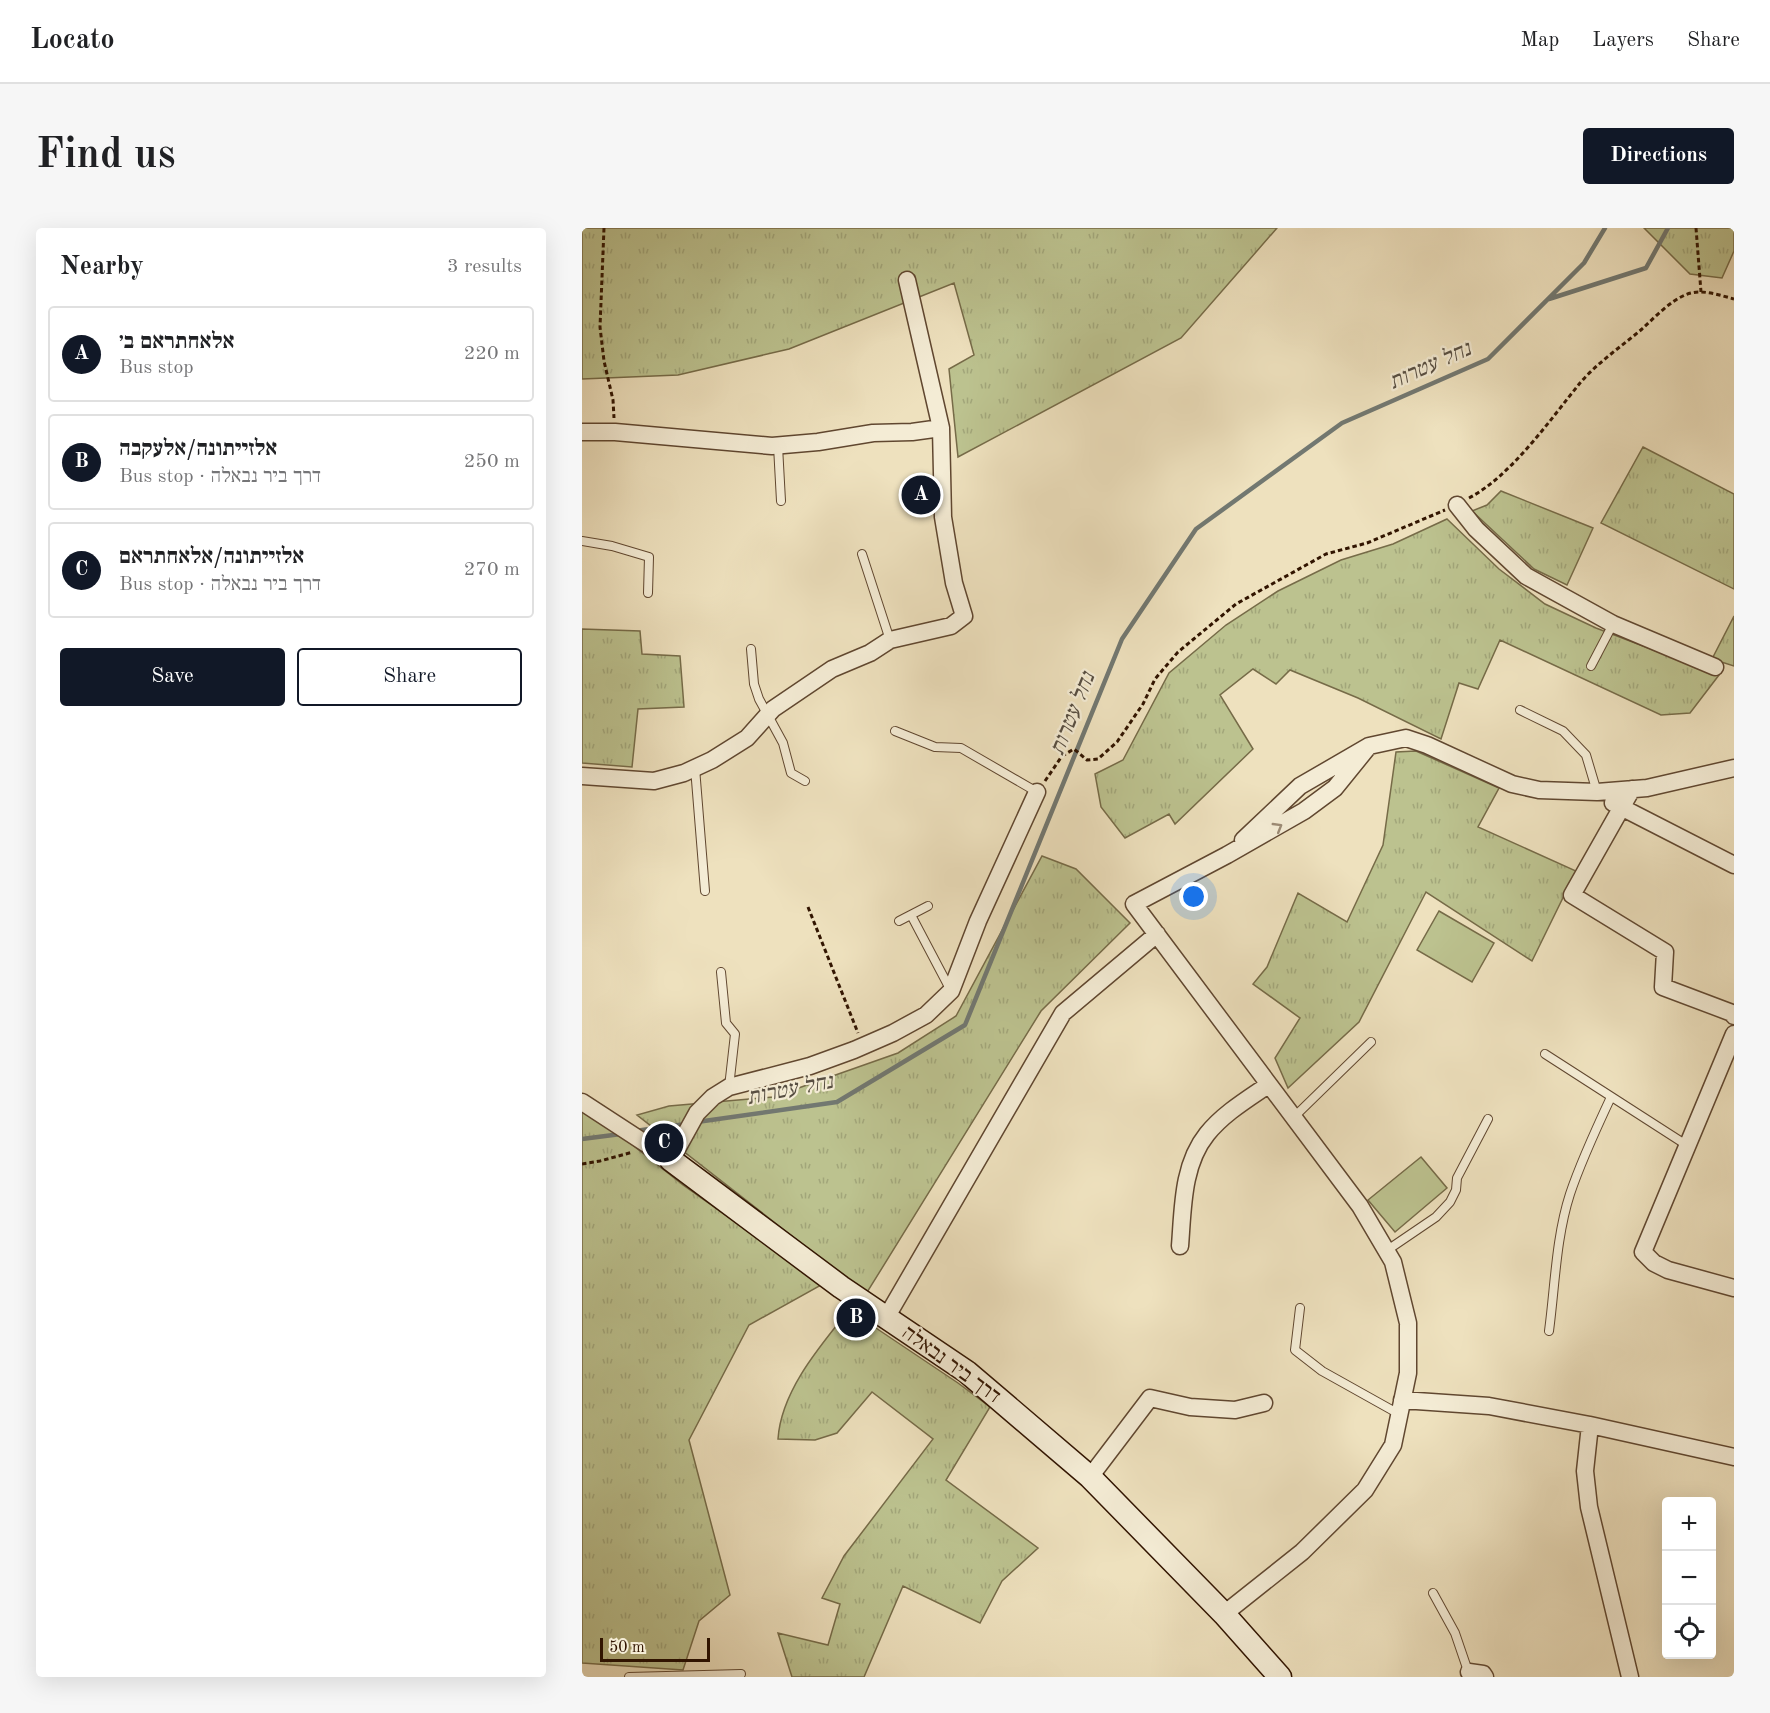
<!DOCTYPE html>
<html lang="en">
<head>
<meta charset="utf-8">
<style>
	:root { --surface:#fff; --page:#f6f6f6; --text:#202124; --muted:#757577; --line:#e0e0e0; --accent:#111827 }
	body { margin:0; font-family:"Old Standard TT","Frank Ruhl Libre",serif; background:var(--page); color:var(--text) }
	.controls { position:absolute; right:18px; bottom:18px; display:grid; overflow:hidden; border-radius:6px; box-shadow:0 6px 24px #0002 }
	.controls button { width:54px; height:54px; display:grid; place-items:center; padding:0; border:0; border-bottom:2px solid var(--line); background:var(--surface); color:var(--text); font:30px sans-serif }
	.scale { position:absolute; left:18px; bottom:15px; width:110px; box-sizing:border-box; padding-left:6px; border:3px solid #311400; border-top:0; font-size:16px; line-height:21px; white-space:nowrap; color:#311400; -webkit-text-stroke:4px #f4ecd5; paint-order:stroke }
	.you { position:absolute; left:612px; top:669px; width:21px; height:21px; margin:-15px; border:4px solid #fff; border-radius:50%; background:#1a73e8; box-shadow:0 0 0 9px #1a73e833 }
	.badge { display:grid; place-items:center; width:39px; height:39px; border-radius:50%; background:var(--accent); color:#fff; font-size:20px; font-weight:700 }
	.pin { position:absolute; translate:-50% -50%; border:3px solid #fff; box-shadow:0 2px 6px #0006 }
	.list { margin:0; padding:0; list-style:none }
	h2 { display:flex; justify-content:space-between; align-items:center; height:78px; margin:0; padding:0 24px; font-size:26px }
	h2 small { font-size:20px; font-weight:400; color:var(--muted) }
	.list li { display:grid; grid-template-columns:39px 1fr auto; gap:18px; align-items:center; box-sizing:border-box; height:96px; margin:0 12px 12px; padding:0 12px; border:2px solid var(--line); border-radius:6px }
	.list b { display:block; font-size:22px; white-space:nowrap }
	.list p { margin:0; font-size:20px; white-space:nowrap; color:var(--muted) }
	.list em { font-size:20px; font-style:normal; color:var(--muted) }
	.actions { display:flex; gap:12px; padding:18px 24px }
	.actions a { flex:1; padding:14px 0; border:2px solid var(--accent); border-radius:6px; text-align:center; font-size:21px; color:var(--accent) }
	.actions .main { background:var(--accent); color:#fff }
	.icon { flex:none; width:33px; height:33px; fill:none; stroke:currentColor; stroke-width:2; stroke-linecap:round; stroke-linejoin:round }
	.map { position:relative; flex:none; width:1152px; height:1449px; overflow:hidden; border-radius:6px }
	header { display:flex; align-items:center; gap:36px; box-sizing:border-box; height:84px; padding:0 30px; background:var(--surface); border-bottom:2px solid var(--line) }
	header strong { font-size:28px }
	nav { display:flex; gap:33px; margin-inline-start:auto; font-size:21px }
	.intro { display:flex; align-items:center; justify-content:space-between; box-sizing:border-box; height:144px; padding:0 36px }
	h1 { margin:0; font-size:42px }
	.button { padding:15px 27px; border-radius:6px; background:var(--accent); color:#fff; font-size:21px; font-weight:700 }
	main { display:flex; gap:36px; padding:0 36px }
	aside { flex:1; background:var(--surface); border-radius:6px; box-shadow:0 6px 24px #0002 }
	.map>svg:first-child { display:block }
</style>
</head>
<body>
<header>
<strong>Locato</strong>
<nav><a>Map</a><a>Layers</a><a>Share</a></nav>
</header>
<div class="intro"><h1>Find us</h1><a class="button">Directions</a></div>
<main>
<aside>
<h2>Nearby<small>3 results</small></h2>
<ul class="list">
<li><span class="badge">A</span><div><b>אלאחתראם ב׳</b><p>Bus stop</p></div><em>220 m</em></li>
<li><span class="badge">B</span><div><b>אלזייתונה/אלעקבה</b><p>Bus stop · דרך ביר נבאלה</p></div><em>250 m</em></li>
<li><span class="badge">C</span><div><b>אלזייתונה/אלאחתראם</b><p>Bus stop · דרך ביר נבאלה</p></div><em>270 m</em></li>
</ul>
<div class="actions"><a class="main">Save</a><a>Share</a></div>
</aside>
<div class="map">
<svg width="1152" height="1449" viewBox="0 0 1152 1449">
	<defs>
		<pattern id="grass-tufts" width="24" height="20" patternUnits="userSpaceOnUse" patternTransform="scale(1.5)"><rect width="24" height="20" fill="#bcc28f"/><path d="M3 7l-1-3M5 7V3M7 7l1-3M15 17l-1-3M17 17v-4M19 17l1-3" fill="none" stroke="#a2a67a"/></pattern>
	</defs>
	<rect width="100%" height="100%" fill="#eee1be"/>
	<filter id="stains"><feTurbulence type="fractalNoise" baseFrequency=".00333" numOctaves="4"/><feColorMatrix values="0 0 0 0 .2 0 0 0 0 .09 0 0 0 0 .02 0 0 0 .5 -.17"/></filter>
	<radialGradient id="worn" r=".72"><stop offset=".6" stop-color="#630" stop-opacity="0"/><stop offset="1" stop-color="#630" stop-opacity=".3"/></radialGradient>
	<!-- grass -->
	<path fill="url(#grass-tufts)" stroke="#766b48" stroke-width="1.5" d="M0,0H695L599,110L376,229L367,141L392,127L372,55L207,121L96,147L0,151Z
		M1062,0H1152V23L1140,50L1108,46Z
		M1061,219L1152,266V361L1019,295Z
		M919,263L1011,300L985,357L952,341L890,283L905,277Z
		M865,291L917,341L963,376L1014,400L1137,447L1108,485L1079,487L918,412L896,461L877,455L859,511L776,470L708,442L694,456L671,441L638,467L671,521L593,596L587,586L543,610L519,579L513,546L541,532L587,445L644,397L696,363L759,332L811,316Z
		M1152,388V438L1130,431Z
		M0,401L58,403L60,426L98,428L102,479L56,481L50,539L0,535Z
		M834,523L917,560L896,599L994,643L950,733L844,664L777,794L706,860L693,830L718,790L671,756L685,739L716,665L765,694L801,617L814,524Z
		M460,628L494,641L548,695L459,783L284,1066L55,887L87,878L191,869L316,825L374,788Z
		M0,881L19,892L101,957L241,1056L167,1097L107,1212L148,1367L117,1393L101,1442L0,1435Z
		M267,1082L376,1155L408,1179L364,1252L456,1320L420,1353L398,1395L321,1358L282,1449H210L196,1405L246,1417L258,1376L240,1370L262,1328L351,1211L290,1164L255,1205L233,1212L196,1211C199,1163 238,1118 267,1082Z"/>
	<!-- pitch -->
	<path fill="#bcc28f" stroke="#766b48" stroke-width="1.5" d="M857,683L912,715L890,754L835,722Z
		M839,929L865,960L813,1004L786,972Z"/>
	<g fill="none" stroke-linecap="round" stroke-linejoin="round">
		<!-- stream -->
		<path stroke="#727871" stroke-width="4.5" d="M967,71L1064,40L1086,0
			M115,894L255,874L383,797L540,411L614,301L760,195L906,131L1002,35L1023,0
			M53,903L104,896
			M0,911L39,906"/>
		<!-- lane casing -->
		<g stroke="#604730" stroke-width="10">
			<path id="lane" d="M196,218L199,273
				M0,313L30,318L67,329L66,365
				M280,326L308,412
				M169,421L172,456L177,471L201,515L209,545L223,553
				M1009,438L1031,396
				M938,482L981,503L1004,527L1015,564
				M313,503L353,519L379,520L455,564
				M113,540L123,663
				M329,687L368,761
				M317,693L346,678
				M139,744L144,795L153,806L147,859
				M963,826L1106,918
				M711,890L789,814
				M804,1023L854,989L868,974L874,962L875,950L906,891
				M718,1080L713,1122L740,1143L817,1186
				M967,1103C973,1058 974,1009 988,966C999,933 1014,901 1029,869
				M851,1365L873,1405L887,1446
				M47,1449L159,1446"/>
		</g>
		<!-- street casing -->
		<g stroke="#604730" stroke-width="19">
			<path id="street" d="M0,204H33L190,218L236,214L291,205L330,204L359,200
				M875,277L894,301L944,348L1031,396L1133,439
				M0,548L72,553L102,545L130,532L165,510L191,481L250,441L288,425L308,412L369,398L382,388L372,355L361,289L359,200L325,52
				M1050,561L990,667L1083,724L1081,759L1150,785L1152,788
				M1031,575L1152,637
				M661,612L718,558L787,518L824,510L845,517L930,556L957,562L1015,564L1065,560L1152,540
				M1152,806L1061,1024L1072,1035L1086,1042L1152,1060
				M0,874L89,932L115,885L131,869L147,859L228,838L272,822L311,805L344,787L369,763L396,693L455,564
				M598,1018C601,981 600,937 625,906C641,886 664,872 686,857
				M304,1090L481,785L575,706
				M820,1172L907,1178L1008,1197L1152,1229
				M1008,1197L1003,1243L1007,1279L1048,1449
				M508,1249L568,1170L608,1179L653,1182L682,1175
				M642,1386L720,1324L783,1262L811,1217L826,1145V1095L811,1034L778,978L552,676L645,627L722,583L753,560L787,518
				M887,1444L901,1446L903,1449"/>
		</g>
		<!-- secondary casing -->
		<g stroke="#311400" stroke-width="25">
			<path id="secondary" d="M89,932L259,1059L385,1144L508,1249L642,1386L698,1449"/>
		</g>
		<!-- path -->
		<path stroke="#311400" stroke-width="3" stroke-dasharray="4.5 3" stroke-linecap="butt" d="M22,0L18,99L22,133L31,172L32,190
			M1114,0L1119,64
			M887,270C929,248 968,192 998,155C1015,135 1040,118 1060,101C1073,89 1087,74 1103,67C1118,60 1137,67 1152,71
			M463,553L480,528L492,521L505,532L516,531L535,514L561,476L573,451L596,424L654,376L744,326L785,315L863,282
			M226,679L276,805
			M0,936L18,933L51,924"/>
		<!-- lane -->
		<use href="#lane" stroke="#f4ecd5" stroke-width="8"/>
		<!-- street -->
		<use href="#street" stroke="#f4ecd5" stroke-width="16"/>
		<!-- secondary -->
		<use href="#secondary" stroke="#f4ecd5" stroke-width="22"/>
	</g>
	<!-- one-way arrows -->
	<defs><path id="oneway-chevron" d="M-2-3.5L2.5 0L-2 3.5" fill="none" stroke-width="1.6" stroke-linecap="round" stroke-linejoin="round" transform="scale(1.5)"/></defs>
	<use stroke="#9c8b75" href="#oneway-chevron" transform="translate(696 599) rotate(-31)"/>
	<g text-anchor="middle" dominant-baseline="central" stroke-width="4.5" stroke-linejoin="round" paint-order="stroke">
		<!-- street labels -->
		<g font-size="21" fill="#311400" stroke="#f4ecd5">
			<text transform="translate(369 1137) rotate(36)">דרך ביר נבאלה</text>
		</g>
		<!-- water labels -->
		<g font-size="22" font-style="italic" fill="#574e42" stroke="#f4ecd5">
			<text transform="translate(848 138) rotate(-24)">נחל עטרות</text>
			<text transform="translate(491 486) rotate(-68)">נחל עטרות</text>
			<text transform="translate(208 862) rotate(-11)">נחל עטרות</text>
		</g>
	</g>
	<rect width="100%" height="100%" filter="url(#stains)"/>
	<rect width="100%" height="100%" fill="url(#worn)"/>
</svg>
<div class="controls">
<button>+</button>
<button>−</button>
<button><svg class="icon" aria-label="locate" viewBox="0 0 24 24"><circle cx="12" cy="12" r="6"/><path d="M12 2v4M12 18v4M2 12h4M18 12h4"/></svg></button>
</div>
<div class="scale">50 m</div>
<div class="you"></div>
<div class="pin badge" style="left:339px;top:267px">A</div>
<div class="pin badge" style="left:274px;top:1090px">B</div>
<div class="pin badge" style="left:82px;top:915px">C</div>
</div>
</main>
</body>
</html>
